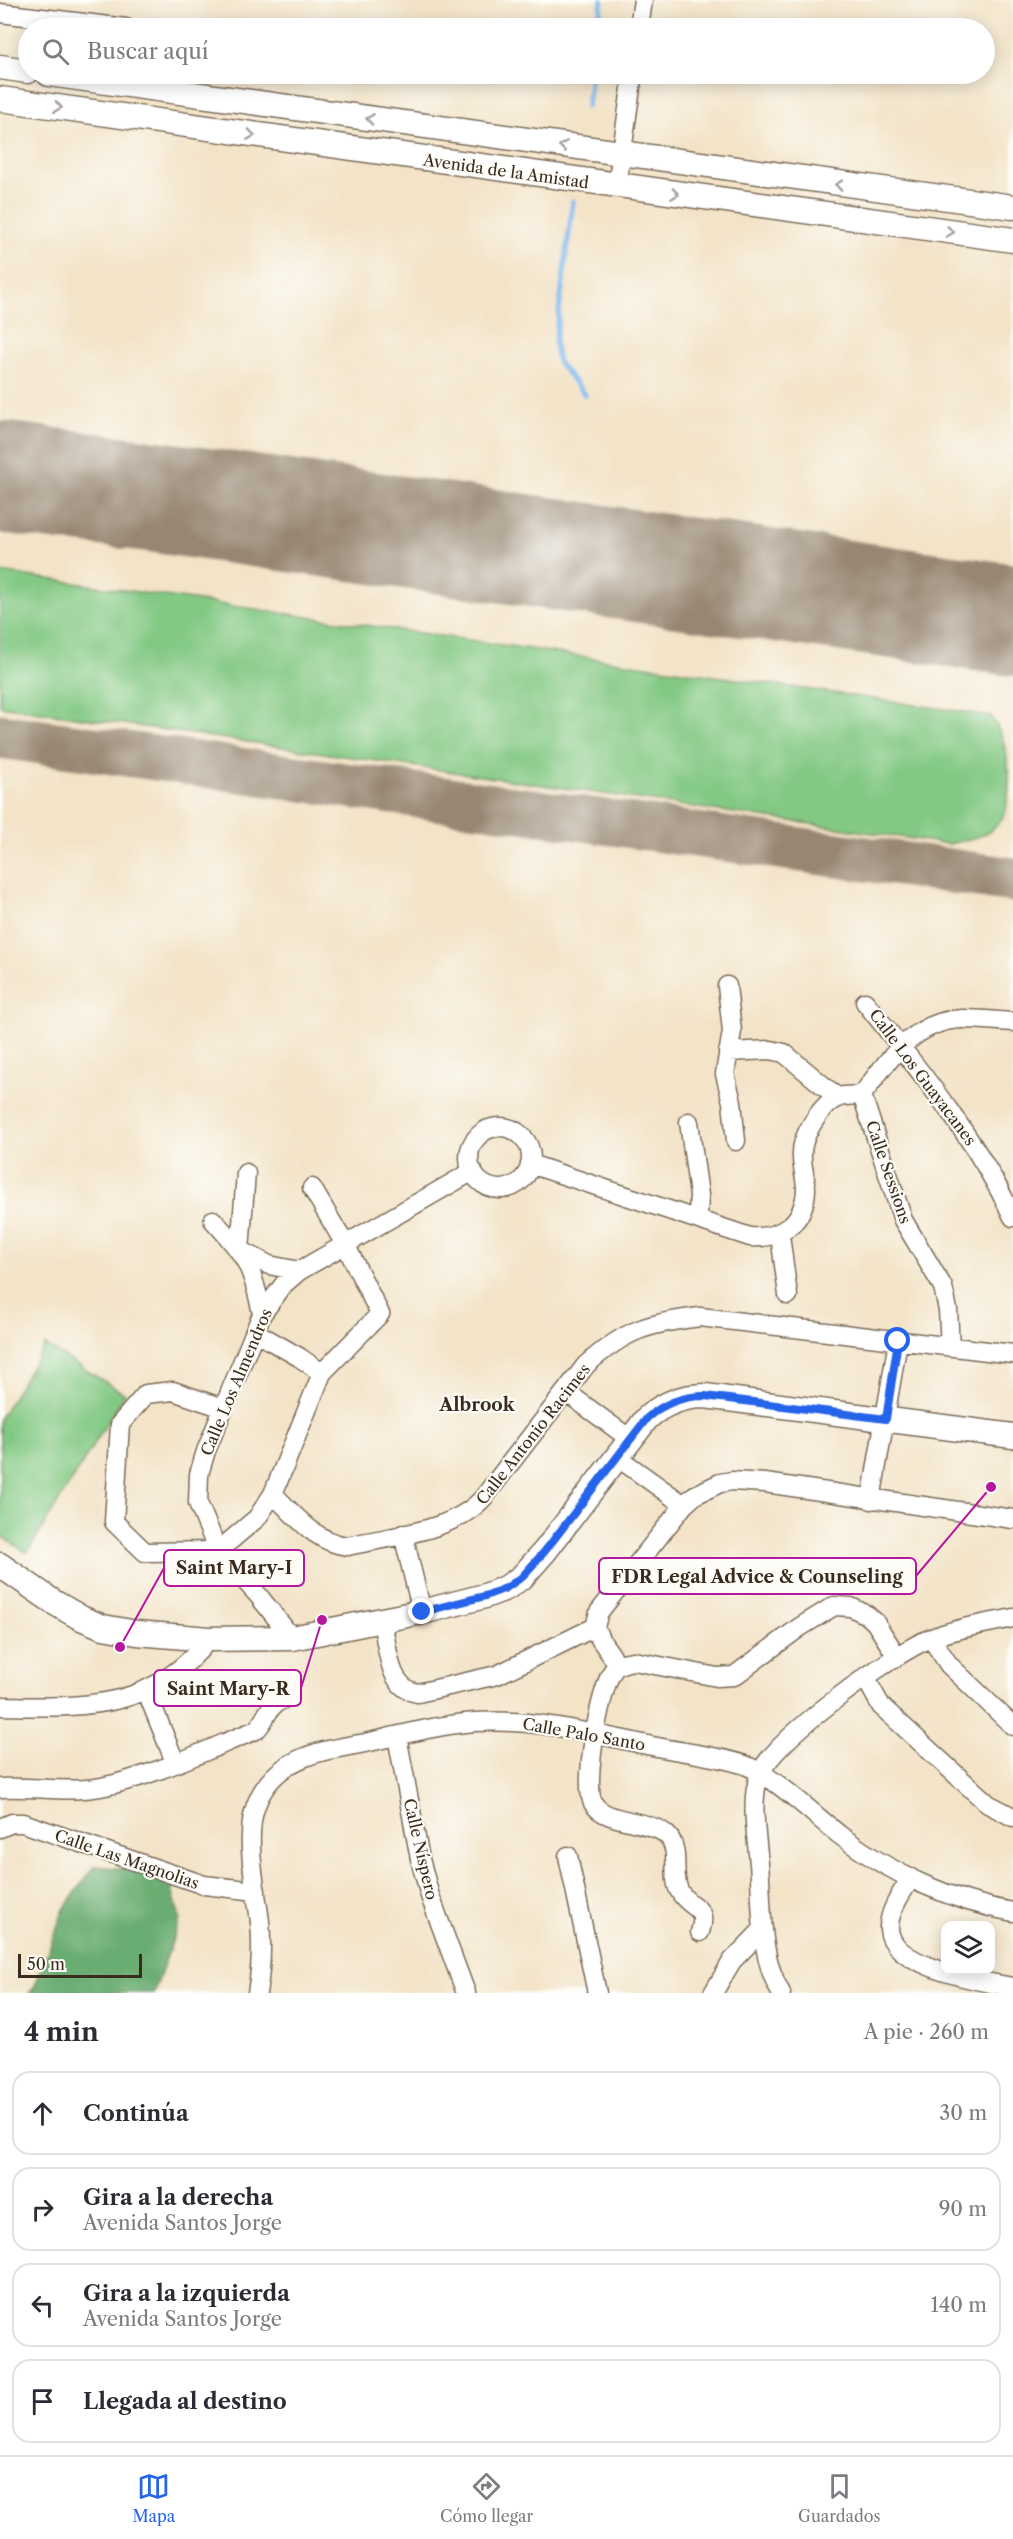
<!DOCTYPE html>
<html lang="es">
<head>
<meta charset="utf-8">
<style>
	:root { --surface:#fff; --page:#f2f2f3; --text:#2b2b33; --muted:#7c7c81; --line:#e1e1e2; --accent:#2563eb }
	body { margin:0; font-family:"Libre Caslon Text",serif; background:var(--page); color:var(--text) }
	.controls { position:absolute; right:18px; bottom:18px; display:grid; overflow:hidden; border-radius:12px; box-shadow:0 3px 15px #0003 }
	.controls button { width:54px; height:54px; display:grid; place-items:center; padding:0; border:0; border-bottom:2px solid var(--line); background:var(--surface); color:var(--text); font:30px sans-serif }
	.scale { position:absolute; left:18px; bottom:15px; width:124px; box-sizing:border-box; padding-left:6px; border:3px solid #3b2a1e; border-top:0; font-size:16px; line-height:21px; white-space:nowrap; color:#3b2a1e; -webkit-text-stroke:4px #fdfcf7; paint-order:stroke }
	.stop { position:absolute; width:18px; height:18px; margin:-14px; border:4px solid #2563eb; border-radius:50%; background:#fff }
	.stop.end { background:#2563eb; border-color:#fff; box-shadow:0 2px 6px #0008 }
	.list { margin:0; padding:0; list-style:none }
	h2 { display:flex; justify-content:space-between; align-items:center; height:78px; margin:0; padding:0 24px; font-size:26px }
	h2 small { font-size:20px; font-weight:400; color:var(--muted) }
	.list li { display:grid; grid-template-columns:39px 1fr auto; gap:18px; align-items:center; box-sizing:border-box; height:84px; margin:0 12px 12px; padding:0 12px; border:2px solid var(--line); border-radius:18px }
	.list b { display:block; font-size:22px; white-space:nowrap }
	.list p { margin:0; font-size:20px; white-space:nowrap; color:var(--muted) }
	.list em { font-size:20px; font-style:normal; color:var(--muted) }
	.icon { flex:none; width:33px; height:33px; fill:none; stroke:currentColor; stroke-width:2; stroke-linecap:round; stroke-linejoin:round }
	.map { position:relative; flex:none; width:1013px; height:1993px; overflow:hidden }
	.search { position:absolute; background:var(--surface); box-shadow:0 3px 15px #0003; left:18px; right:18px; top:18px; height:66px; display:flex; align-items:center; gap:15px; box-sizing:border-box; padding:0 21px; border-radius:33px; color:var(--muted); font-size:22px }
	.sheet { height:462px; background:var(--surface) }
	nav { display:flex; justify-content:space-around; align-items:center; box-sizing:border-box; height:84px; border-top:2px solid var(--line); background:var(--surface); font-size:16px; color:var(--muted) }
	nav a { display:grid; justify-items:center; gap:3px }
	nav .on { color:var(--accent) }
	.map>svg:first-child { display:block }
</style>
</head>
<body>
<div class="map">
<svg width="1013" height="1993" viewBox="0 0 1013 1993">
	<rect width="100%" height="100%" fill="#fdfcf7"/>
	<filter id="ink" filterUnits="userSpaceOnUse"><feTurbulence type="fractalNoise" baseFrequency=".0167" numOctaves="2"/><feDisplacementMap in="SourceGraphic" scale="12" xChannelSelector="R" yChannelSelector="G"/><feConvolveMatrix kernelMatrix="1 2 1 2 8 2 1 2 1" color-interpolation-filters="sRGB"/></filter>
	<filter id="wash" filterUnits="userSpaceOnUse"><feTurbulence type="fractalNoise" baseFrequency=".008" numOctaves="4" result="noise"/><feDisplacementMap in="SourceGraphic" scale="24" xChannelSelector="R" yChannelSelector="G"/><feGaussianBlur stdDeviation="1.35" result="paint"/><feColorMatrix in="noise" values="0 0 0 0 0 0 0 0 0 0 0 0 0 0 0 0 0 1.4 0 .05"/><feComposite in="paint" operator="in"/></filter>
	<g filter="url(#wash)">
		<rect width="100%" height="100%" fill="#f3e3c7"/>
		<!-- green -->
		<path fill="#83c984" stroke="#5f7a51" stroke-width="1.5" d="M0,572L991,716C1010,743 1013,785 1004,816C1000,820 997,827 992,830C979,838 963,841 948,844L0,706Z
			M45,1345L125,1394L27,1553L0,1535V1418Z"/>
		<!-- forest -->
		<path fill="#6aad72" stroke="#526c48" stroke-width="1.5" d="M94,1866L136,1870L171,1885L180,1919L154,1993H29L34,1988L64,1909Z"/>
		<g fill="none" stroke-linecap="round" stroke-linejoin="round">
			<!-- stream -->
			<path stroke="#7bb8ed" stroke-width="5" d="M598,28L602,0
				M587,106L591,74
				M573,201L555,344L558,362L585,395"/>
			<!-- taxiway -->
			<path stroke="#978672" stroke-width="45" d="M0,736L1013,880"/>
			<!-- runway -->
			<path stroke="#978672" stroke-width="112" d="M0,477L164,498L1013,620"/>
		</g>
	</g>
	<g filter="url(#ink)">
		<g fill="none" stroke-linecap="round" stroke-linejoin="round">
			<!-- minor casing -->
			<g stroke="#7b6b59" stroke-width="21">
				<path id="minor" d="M0,13L126,28
					M639,28L643,0
					M617,186L633,74
					M727,986L732,1031L725,1074L732,1102L736,1141
					M865,1002C920,1071 975,1137 1013,1217
					M728,1052L771,1050L784,1053L838,1098
					M862,1095L903,1220L943,1287L948,1310L950,1347
					M689,1122L699,1195L698,1218
					M469 1158a31 31 0 1 1 62 0a31 31 0 1 1-62 0Z
					M530,1164L750,1237C781,1239 804,1223 806,1190C806,1177 801,1165 802,1153C802,1135 822,1103 839,1097C846,1095 855,1096 862,1095C887,1061 915,1020 962,1019C979,1019 996,1021 1013,1022
					M213,1220C246,1256 252,1265 262,1314
					M780,1235L788,1295
					M240,1250L246,1173
					M242,1251L269,1265L299,1271
					M255,1332L299,1357L322,1373
					M566,1392L630,1439
					M223,1408L173,1391L146,1394L120,1424L114,1522L145,1552L218,1551L257,1518L273,1494L322,1373L380,1314L346,1246L312,1188
					M617,1457L684,1505
					M273,1494C296,1516 316,1543 348,1546C391,1536 454,1532 484,1497L586,1365C625,1330 648,1323 700,1317L1013,1354
					M871,1500L898,1341
					M403,1534L422,1612
					M382,1621C388,1645 387,1689 418,1693L497,1675L595,1627L599,1612L684,1505L695,1495L720,1483L732,1481L765,1483L1013,1519
					M595,1627L600,1639L618,1665
					M292,1638L258,1595L218,1551L198,1503L199,1474L206,1451L262,1314L284,1284L299,1271L473,1171
					M931,1638L949,1665L1013,1726
					M865,1677L881,1706L988,1804L1013,1817
					M146,1690L175,1762
					M0,1706C84,1707 151,1712 209,1639
					M397,1736L420,1859L430,1896L466,1993
					M0,1788C33,1786 68,1793 101,1787C149,1778 209,1749 256,1730C266,1721 268,1704 282,1700
					M0,1828L12,1823H23L204,1885L256,1891
					M568,1856L597,1993
					M911,1878C902,1892 888,1912 889,1929C891,1967 983,1982 1013,1987
					M700,1932C709,1905 690,1910 680,1892C670,1876 682,1850 667,1835C650,1819 605,1824 593,1803C583,1784 600,1686 614,1669C619,1663 626,1662 634,1661L717,1677L734,1676L800,1627L834,1606L851,1607L867,1615L875,1622L896,1655
					M257,1993C261,1970 262,1945 260,1922C256,1888 244,1837 256,1805C274,1757 320,1751 365,1743C401,1735 438,1725 475,1722C535,1718 594,1734 652,1746C681,1752 713,1755 742,1764C771,1773 816,1817 841,1836C891,1874 952,1901 1013,1912
					M713,1993L732,1961L763,1929
					M781,1993C761,1959 762,1916 760,1878C759,1847 748,1802 760,1774C774,1739 892,1654 929,1639C956,1628 985,1624 1013,1618"/>
			</g>
			<!-- major casing -->
			<g stroke="#7b6b59" stroke-width="27">
				<path id="major" d="M0,67L28,71
					M49,74L1013,207
					M0,99L1013,240
					M0,1565L55,1603L81,1618L103,1627L137,1633L209,1639L292,1638L422,1612L485,1596L506,1588L522,1577L545,1551L647,1418C664,1403 682,1396 705,1396L1013,1436"/>
			</g>
			<!-- minor -->
			<use href="#minor" stroke="#fff" stroke-width="18"/>
			<!-- major -->
			<use href="#major" stroke="#fff" stroke-width="24"/>
		</g>
		<!-- one-way arrows -->
		<defs><path id="oneway-chevron" d="M-2-3.5L2.5 0L-2 3.5" fill="none" stroke-width="1.6" stroke-linecap="round" stroke-linejoin="round" transform="scale(1.5)"/></defs>
		<g stroke="#a79f9a">
			<use href="#oneway-chevron" transform="translate(58 107) rotate(8)"/>
			<use href="#oneway-chevron" transform="translate(370 119) rotate(-172)"/>
			<use href="#oneway-chevron" transform="translate(251 135) rotate(8)"/>
			<use href="#oneway-chevron" transform="translate(563 146) rotate(-172)"/>
			<use href="#oneway-chevron" transform="translate(839 185) rotate(-172)"/>
			<use href="#oneway-chevron" transform="translate(675 194) rotate(8)"/>
			<use href="#oneway-chevron" transform="translate(950 232) rotate(8)"/>
		</g>
	</g>
	<g fill="none" stroke-linecap="round" stroke-linejoin="round" filter="url(#ink)">
		<!-- route -->
		<path stroke="#2563eb" stroke-width="8" d="M422,1612L485,1596L506,1588L522,1577L545,1551L647,1418C664,1403 682,1396 705,1396L886,1419L898,1341"/>
	</g>
	<g text-anchor="middle" dominant-baseline="central" stroke-width="4.5" stroke-linejoin="round" paint-order="stroke">
		<!-- street labels -->
		<g font-size="16" fill="#3b2a1e" stroke="#fdfcf7">
			<text transform="translate(506 171) rotate(8)">Avenida de la Amistad</text>
			<text transform="translate(923 1077) rotate(53)">Calle Los Guayacanes</text>
			<text transform="translate(889 1172) rotate(71)">Calle Sessions</text>
			<text transform="translate(236 1382) rotate(-67)">Calle Los Almendros</text>
			<text transform="translate(533 1434) rotate(-52)">Calle Antonio Racimes</text>
			<text transform="translate(584 1734) rotate(10)">Calle Palo Santo</text>
			<text transform="translate(421 1849) rotate(77)">Calle Níspero</text>
			<text transform="translate(127 1859) rotate(19)">Calle Las Magnolias</text>
		</g>
		<!-- neighbourhood labels -->
		<g font-size="18" font-weight="bold" fill="#3b2a1e" stroke="#fdfcf7">
			<text x="477" y="1405">Albrook</text>
		</g>
	</g>
	<!-- callouts -->
	<path fill="none" stroke="#b5179e" stroke-width="2" d="M120 1647L164 1568M991 1487L916 1576M322 1620L301 1688"/>
	<g fill="#b5179e" stroke="#fdfcf7" stroke-width="2">
		<circle cx="120" cy="1647" r="6"/>
		<circle cx="991" cy="1487" r="6"/>
		<circle cx="322" cy="1620" r="6"/>
	</g>
	<g fill="#fdfcf7" stroke="#b5179e" stroke-width="2">
		<rect x="164" y="1550" width="140" height="36" rx="6"/>
		<rect x="599" y="1558" width="317" height="36" rx="6"/>
		<rect x="154" y="1670" width="147" height="36" rx="6"/>
	</g>
	<g font-size="18" text-anchor="middle" font-weight="bold" fill="#3b2a1e">
		<text x="234" y="1574">Saint Mary-I</text>
		<text x="757" y="1583">FDR Legal Advice &amp; Counseling</text>
		<text x="228" y="1695">Saint Mary-R</text>
	</g>
</svg>
<div class="controls">
<button><svg class="icon" aria-label="layers" viewBox="0 0 24 24"><path d="M12 4l9 5-9 5-9-5zM3 14l9 5 9-5"/></svg></button>
</div>
<div class="scale">50 m</div>
<div class="stop" style="left:898px;top:1341px"></div>
<div class="stop end" style="left:422px;top:1612px"></div>
<div class="search"><svg class="icon" aria-label="search" viewBox="0 0 24 24"><circle cx="10" cy="10" r="6"/><path d="M15 15l6 6"/></svg>Buscar aquí</div>
</div>
<section class="sheet">
<h2>4 min<small>A pie · 260 m</small></h2>
<ul class="list">
<li><svg class="icon" aria-label="ahead" viewBox="0 0 24 24"><path d="M12 20V5M6 11l6-6 6 6"/></svg><div><b>Continúa</b></div><em>30 m</em></li>
<li><svg class="icon" aria-label="right" viewBox="0 0 24 24"><path d="M7 20v-9h11M14 6l5 5-5 5"/></svg><div><b>Gira a la derecha</b><p>Avenida Santos Jorge</p></div><em>90 m</em></li>
<li><svg class="icon" aria-label="left" viewBox="0 0 24 24"><path d="M17 20v-9H6M10 6l-5 5 5 5"/></svg><div><b>Gira a la izquierda</b><p>Avenida Santos Jorge</p></div><em>140 m</em></li>
<li><svg class="icon" aria-label="arrive" viewBox="0 0 24 24"><path d="M6 21V4h12l-3 4 3 4H6"/></svg><div><b>Llegada al destino</b></div></li>
</ul>
</section>
<nav>
<a class="on"><svg class="icon" aria-label="map" viewBox="0 0 24 24"><path d="M3 6l6-2 6 2 6-2v14l-6 2-6-2-6 2zM9 4v14M15 6v14"/></svg>Mapa</a>
<a><svg class="icon" aria-label="directions" viewBox="0 0 24 24"><path d="M12 3l9 9-9 9-9-9zM9 14v-3h6M13 9l2 2-2 2"/></svg>Cómo llegar</a>
<a><svg class="icon" aria-label="saved" viewBox="0 0 24 24"><path d="M7 4h10v16l-5-4-5 4z"/></svg>Guardados</a>
</nav>
</body>
</html>
